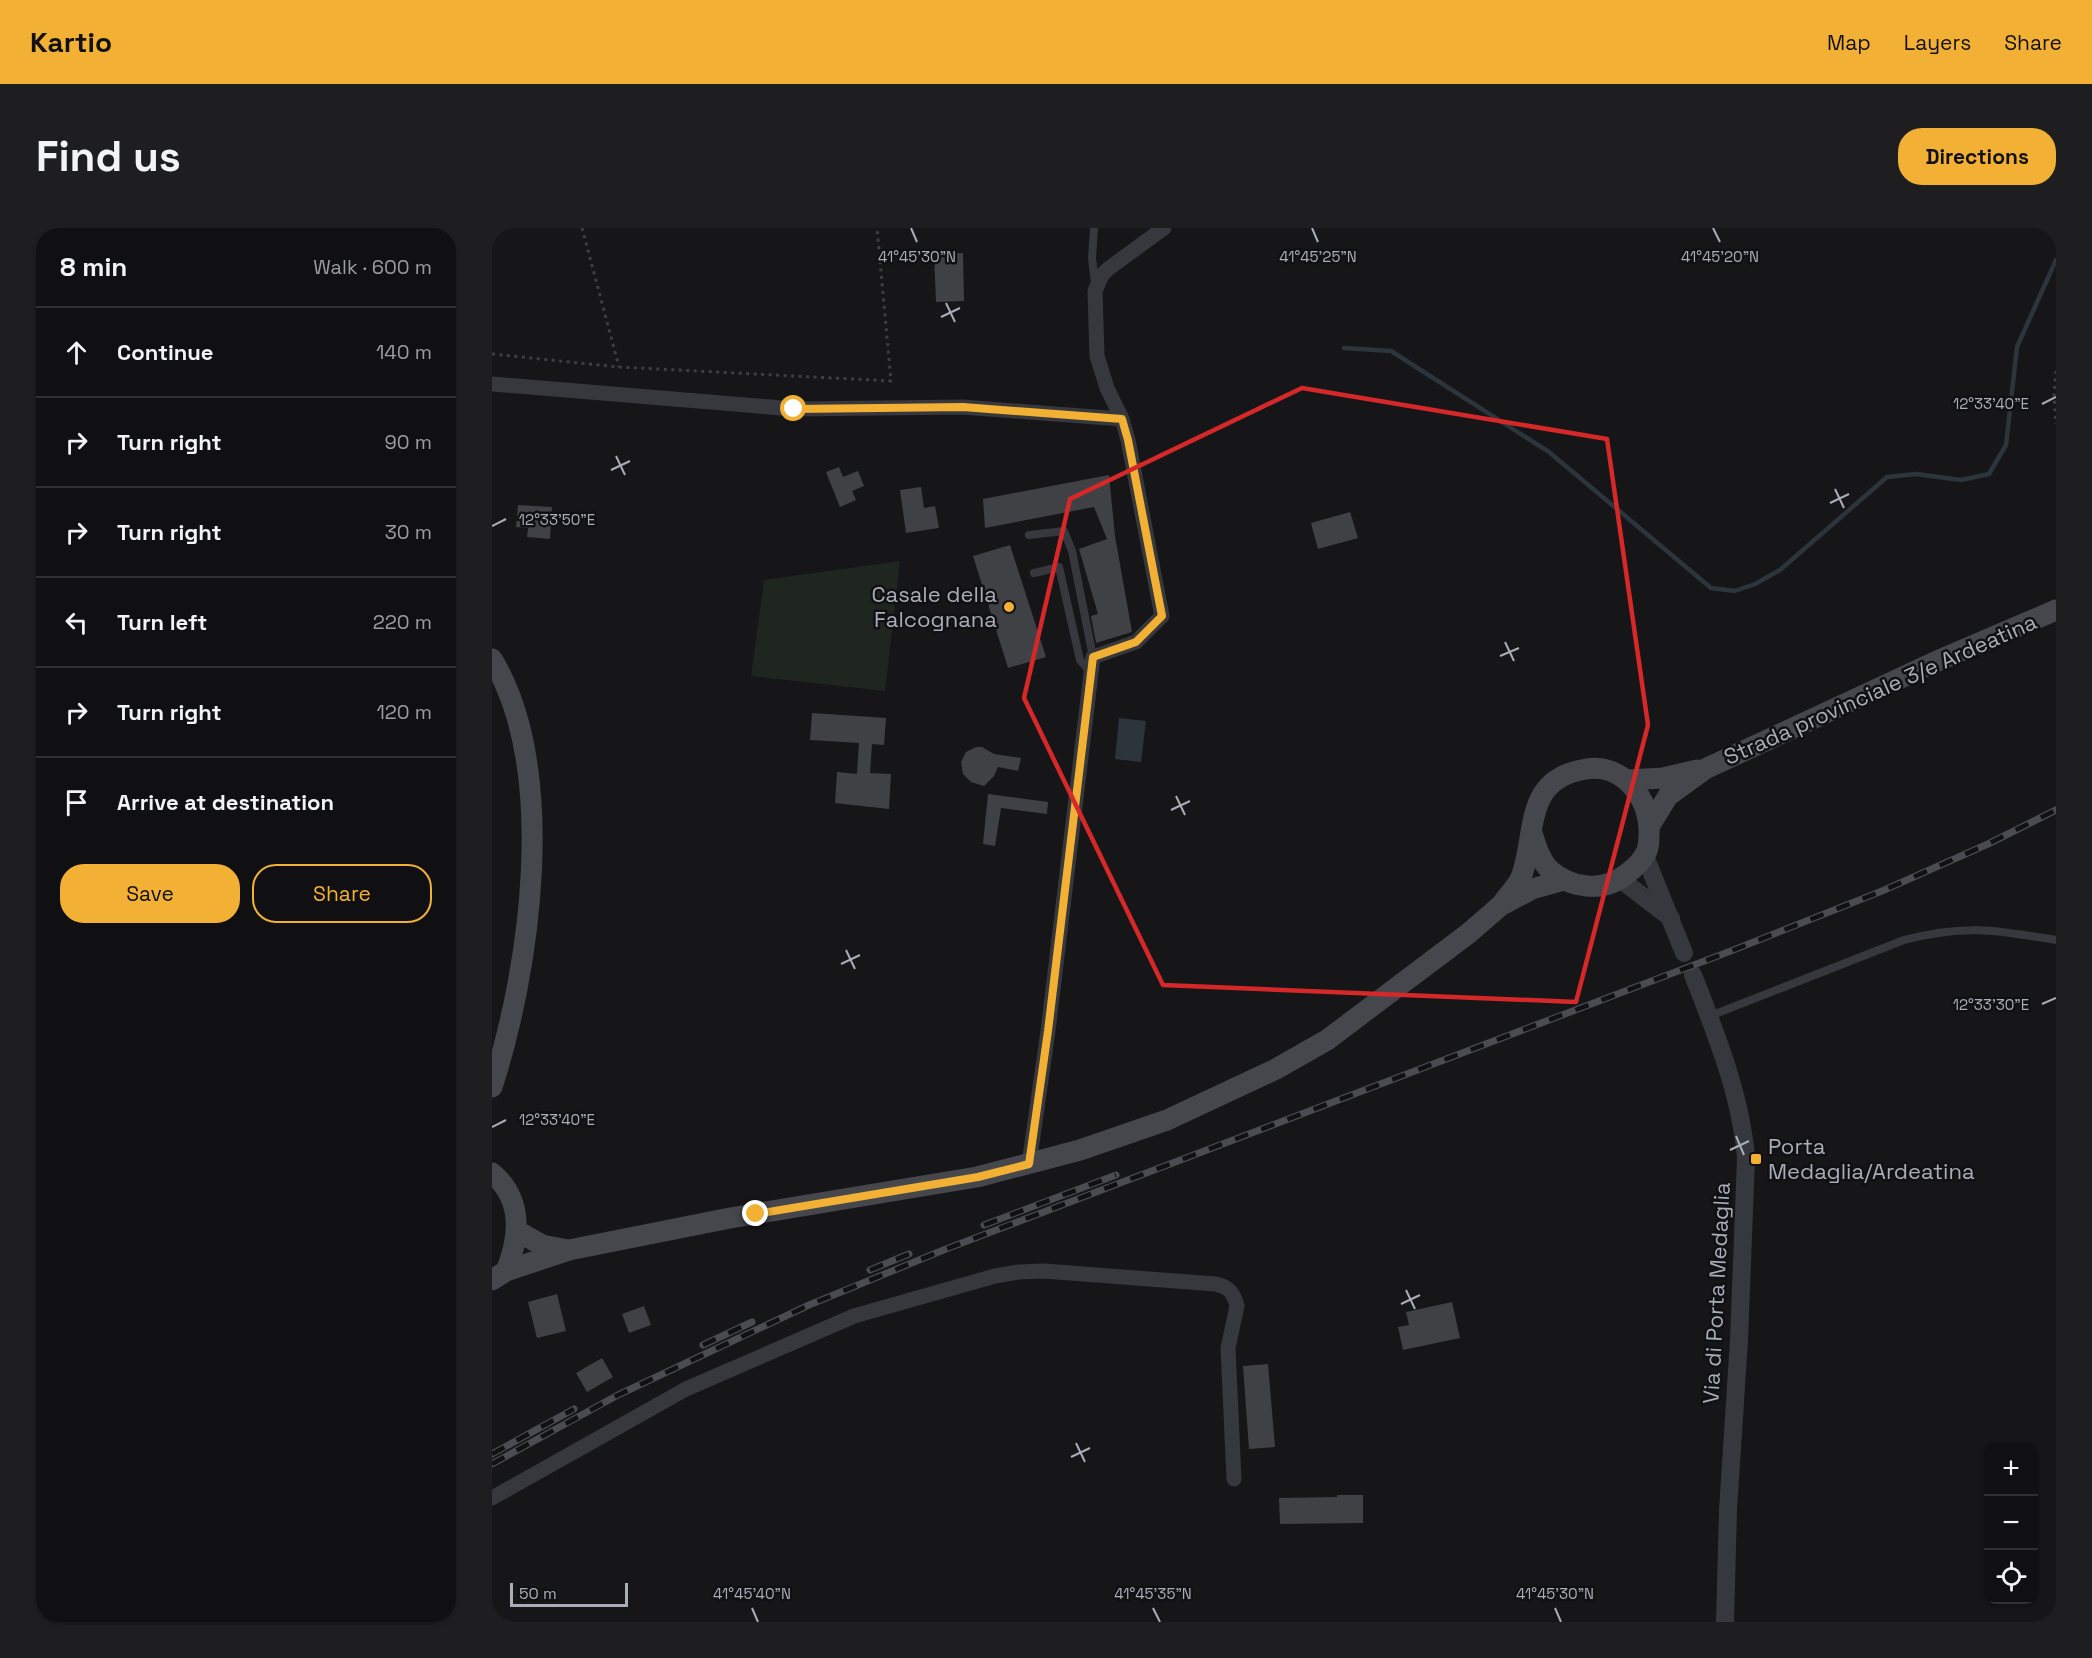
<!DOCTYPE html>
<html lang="en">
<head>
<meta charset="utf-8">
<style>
	:root { --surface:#101012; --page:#1e1e20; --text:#f1f3f6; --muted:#9c9d9f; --line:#303032; --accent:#f2b134 }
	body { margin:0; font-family:"Space Grotesk",sans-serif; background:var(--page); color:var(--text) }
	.controls { position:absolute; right:18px; bottom:18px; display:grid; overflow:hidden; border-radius:12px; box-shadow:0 2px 4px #0004 }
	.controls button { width:54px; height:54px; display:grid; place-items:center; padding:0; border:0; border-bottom:2px solid var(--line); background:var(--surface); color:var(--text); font:30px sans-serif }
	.scale { position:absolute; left:18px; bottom:15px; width:118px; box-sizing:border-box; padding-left:6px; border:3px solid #a8adb8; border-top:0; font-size:16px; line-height:21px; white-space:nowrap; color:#a8adb8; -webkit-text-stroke:4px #111113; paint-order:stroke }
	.stop { position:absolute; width:18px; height:18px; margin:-14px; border:4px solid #f2b134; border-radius:50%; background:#fff }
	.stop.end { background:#f2b134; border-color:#fff; box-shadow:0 2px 6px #0008 }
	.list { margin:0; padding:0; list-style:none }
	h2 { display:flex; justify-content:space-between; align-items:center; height:78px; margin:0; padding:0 24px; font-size:26px }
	h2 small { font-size:20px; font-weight:400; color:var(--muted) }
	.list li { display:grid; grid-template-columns:39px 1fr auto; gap:18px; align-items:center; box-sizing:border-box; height:90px; padding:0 24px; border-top:2px solid var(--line) }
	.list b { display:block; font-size:22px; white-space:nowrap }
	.list em { font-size:20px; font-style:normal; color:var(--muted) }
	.actions { display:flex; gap:12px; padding:18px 24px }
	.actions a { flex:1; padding:14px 0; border:2px solid var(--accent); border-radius:24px; text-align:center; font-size:21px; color:var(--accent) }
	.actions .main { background:var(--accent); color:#111 }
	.icon { flex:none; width:33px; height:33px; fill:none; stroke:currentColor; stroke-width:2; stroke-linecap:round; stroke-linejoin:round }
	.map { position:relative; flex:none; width:1564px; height:1394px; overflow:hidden; border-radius:24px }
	header { display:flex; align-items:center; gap:36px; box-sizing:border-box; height:84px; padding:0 30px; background:var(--accent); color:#111 }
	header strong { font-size:28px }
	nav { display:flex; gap:33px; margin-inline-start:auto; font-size:21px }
	.intro { display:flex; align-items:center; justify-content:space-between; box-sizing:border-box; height:144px; padding:0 36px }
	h1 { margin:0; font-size:42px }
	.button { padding:15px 27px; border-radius:24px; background:var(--accent); color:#111; font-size:21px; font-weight:700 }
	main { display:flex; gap:36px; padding:0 36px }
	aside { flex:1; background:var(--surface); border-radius:24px; box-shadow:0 2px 4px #0004 }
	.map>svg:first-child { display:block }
</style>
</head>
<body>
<header>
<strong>Kartio</strong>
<nav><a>Map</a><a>Layers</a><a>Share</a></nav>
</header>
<div class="intro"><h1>Find us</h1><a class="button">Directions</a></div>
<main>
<aside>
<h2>8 min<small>Walk · 600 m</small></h2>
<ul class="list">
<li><svg class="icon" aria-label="ahead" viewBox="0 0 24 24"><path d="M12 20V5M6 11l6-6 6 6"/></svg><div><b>Continue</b></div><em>140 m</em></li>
<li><svg class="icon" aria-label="right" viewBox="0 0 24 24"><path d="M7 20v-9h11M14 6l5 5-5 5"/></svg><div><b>Turn right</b></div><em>90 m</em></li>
<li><svg class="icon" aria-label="right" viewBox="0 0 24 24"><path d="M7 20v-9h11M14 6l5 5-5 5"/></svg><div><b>Turn right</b></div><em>30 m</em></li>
<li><svg class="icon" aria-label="left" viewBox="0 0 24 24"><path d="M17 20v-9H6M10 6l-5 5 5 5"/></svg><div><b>Turn left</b></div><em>220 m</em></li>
<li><svg class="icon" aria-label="right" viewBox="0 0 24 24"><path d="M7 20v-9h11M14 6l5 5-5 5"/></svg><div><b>Turn right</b></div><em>120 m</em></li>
<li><svg class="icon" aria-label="arrive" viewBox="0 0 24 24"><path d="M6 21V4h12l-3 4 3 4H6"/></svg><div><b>Arrive at destination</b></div></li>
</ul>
<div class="actions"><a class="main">Save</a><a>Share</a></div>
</aside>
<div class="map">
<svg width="1564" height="1394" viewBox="0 0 1564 1394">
	<rect width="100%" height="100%" fill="#161618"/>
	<!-- green -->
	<path fill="#1e261f" d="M408,333L393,463L259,448L272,352Z"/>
	<!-- water -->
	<path fill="#2c353c" d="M627,490L654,493L649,534L623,531Z"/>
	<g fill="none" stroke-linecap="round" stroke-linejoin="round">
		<!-- stream -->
		<path stroke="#2c353c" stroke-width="4.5" d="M852,120L899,123L1057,224L1219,360L1243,363L1263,356L1288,342L1395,249L1424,246L1469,252L1497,246L1514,217L1525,119L1564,32"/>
	</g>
	<!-- building -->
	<path fill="#404145" d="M471,25L472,73L444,74L442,26Z
		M347,239L351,249L366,243L372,258L360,263L364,272L348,279L334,244Z
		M617,247L623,308L640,404L604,415L599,388L606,386L587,321L615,311L602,279L493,300L491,271Z
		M429,259L432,280L443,278L447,300L414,305L408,262Z
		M26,277L60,279L58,311L35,309L36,300L24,299Z
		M858,284L866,310L826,321L819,295Z
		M518,317L554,429L516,440L481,328Z
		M320,485L394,490L392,517L380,516L378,545L399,546L397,581L343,575L345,544L365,546L367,515L318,512Z
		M484,519H490L502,526L529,530L526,543L506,539L502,548L492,558L479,554L471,546L469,534L474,524Z
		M496,566L556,574L555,586L509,580L503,618L491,616Z
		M65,1066L74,1103L45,1110L36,1074Z
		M960,1074L968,1110L911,1122L906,1099L917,1097L914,1084Z
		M152,1078L159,1097L137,1105L130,1086Z
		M110,1130L121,1149L95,1164L84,1145Z
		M776,1136L783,1219L757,1221L751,1138Z
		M845,1267H871V1295L788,1296L787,1270L845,1269Z"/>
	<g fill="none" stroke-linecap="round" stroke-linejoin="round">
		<!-- path -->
		<path stroke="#3d3f44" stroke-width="3" stroke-dasharray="3 4.5" stroke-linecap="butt" d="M90,0L127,139
			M0,126L127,139L399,153L385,0
			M1564,143L1562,166L1564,196"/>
		<!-- service -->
		<path stroke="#37383d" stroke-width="8" d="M602,0L600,30L603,55
			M537,307L572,303L580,323L601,429
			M542,345L567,339L588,432L598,444
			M1218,788L1412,712C1472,696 1505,702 1564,712"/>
		<!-- minor -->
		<path stroke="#37383d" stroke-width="15" d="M0,156L302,181L471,179L630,191
			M537,936L556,803L601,429L644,414L670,388L636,212L630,191L615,160L605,128L603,63L610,47L616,41L672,0
			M0,1270L194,1161L362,1088L503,1048L527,1044L552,1043L723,1056C736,1058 742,1065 745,1078L736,1120L742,1251"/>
		<!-- tertiary -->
		<path stroke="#37383d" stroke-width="18" d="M1153,628L1192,725
			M1128,651L1179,690
			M1201,747C1224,806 1249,867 1254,930L1247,1112L1236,1282L1233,1394"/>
		<!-- secondary -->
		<path stroke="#45474d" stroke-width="21" d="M0,431C67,542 38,742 0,859
			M1135,552L1171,550L1205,542
			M1158,597L1176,568L1213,541L1443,434L1564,382
			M1012,673C1018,665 1027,656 1030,647C1045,601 1032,551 1094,541C1132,535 1159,572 1157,606C1157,614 1157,622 1152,628C1148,636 1140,642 1133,647C1111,665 1078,660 1058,642C1048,632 1044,618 1040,605
			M0,945C31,971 28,1009 14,1043
			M25,1003L50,1017L76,1022
			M0,1052L14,1043L77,1022L238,990L485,949L588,922L675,892L784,841L835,812L977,705L1008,678L1040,661L1072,652"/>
		<!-- rail casing -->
		<g stroke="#4a4c52" stroke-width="7">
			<path id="rail" d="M492,997L624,947
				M378,1042L417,1026
				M211,1117L260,1094
				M0,1226L82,1181
				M0,1236L126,1167L317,1077L454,1021L1244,721L1390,663L1496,616L1564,582"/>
		</g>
		<!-- rail -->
		<use href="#rail" stroke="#111113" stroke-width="4.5" stroke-dasharray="14" stroke-linecap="butt"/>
	</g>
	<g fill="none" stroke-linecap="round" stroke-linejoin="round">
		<!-- route -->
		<path stroke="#f2b134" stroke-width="8" d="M264,986L486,949L537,936L556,803L601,429L644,414L670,388L636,212L630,191L471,179L302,181"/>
	</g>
	<!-- marked area -->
	<path fill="none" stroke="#d62828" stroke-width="4.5" stroke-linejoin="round" d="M810,160L1115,211L1156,497L1084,774L671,757L532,470L578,271Z"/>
	<!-- ticks -->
	<path fill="none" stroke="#a8adb8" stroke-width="2" d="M419,0L425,14M820,0L826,14M1221,0L1228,14M454,75L463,94M449,89L468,80M1550,176L1564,169M124,228L133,247M119,242L138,233M1343,261L1352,280M1338,275L1357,266M0,298L14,291M1013,414L1022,433M1008,428L1027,420M684,568L693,587M679,582L698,573M354,722L363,741M349,736L368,727M1550,776L1564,770M0,899L14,892M1244,908L1252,927M1238,922L1257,913M914,1062L923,1081M909,1076L928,1067M584,1215L593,1234M579,1229L598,1220M260,1380L266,1394M661,1380L668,1394M1063,1380L1069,1394"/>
	<!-- markers -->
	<g fill="#f2b134" stroke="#111113" stroke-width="2">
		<circle cx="517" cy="379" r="6"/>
		<rect x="1258" y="925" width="12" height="12" rx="3"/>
	</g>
	<g text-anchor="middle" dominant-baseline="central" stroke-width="5" stroke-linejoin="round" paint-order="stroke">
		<!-- poi labels -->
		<g font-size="22" fill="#a8adb8" stroke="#111113" text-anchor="end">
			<text x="505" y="366">Casale della<tspan x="505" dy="25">Falcognana</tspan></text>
			<text x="1276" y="918" text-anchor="start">Porta<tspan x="1276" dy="25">Medaglia/Ardeatina</tspan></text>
		</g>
		<!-- street labels -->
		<g font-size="22" fill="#a8adb8" stroke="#111113">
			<text transform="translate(1388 461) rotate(-24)">Strada provinciale 3/e Ardeatina</text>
			<text transform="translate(1224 1065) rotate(-87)">Via di Porta Medaglia</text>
		</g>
	</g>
	<g font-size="15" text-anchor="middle" fill="#a8adb8" stroke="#111113" stroke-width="5" stroke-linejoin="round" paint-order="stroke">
		<text x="425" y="34">41°45'30"N</text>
		<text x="826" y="34">41°45'25"N</text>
		<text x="1228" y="34">41°45'20"N</text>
		<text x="1499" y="181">12°33'40"E</text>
		<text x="65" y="297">12°33'50"E</text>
		<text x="1499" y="782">12°33'30"E</text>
		<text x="65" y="897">12°33'40"E</text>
		<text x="260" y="1371">41°45'40"N</text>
		<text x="661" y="1371">41°45'35"N</text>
		<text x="1063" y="1371">41°45'30"N</text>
	</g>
</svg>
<div class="controls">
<button>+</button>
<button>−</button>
<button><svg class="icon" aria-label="locate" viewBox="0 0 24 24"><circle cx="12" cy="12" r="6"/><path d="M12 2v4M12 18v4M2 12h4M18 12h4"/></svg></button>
</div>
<div class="scale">50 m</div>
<div class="stop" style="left:302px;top:181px"></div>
<div class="stop end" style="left:264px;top:986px"></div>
</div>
</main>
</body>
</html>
